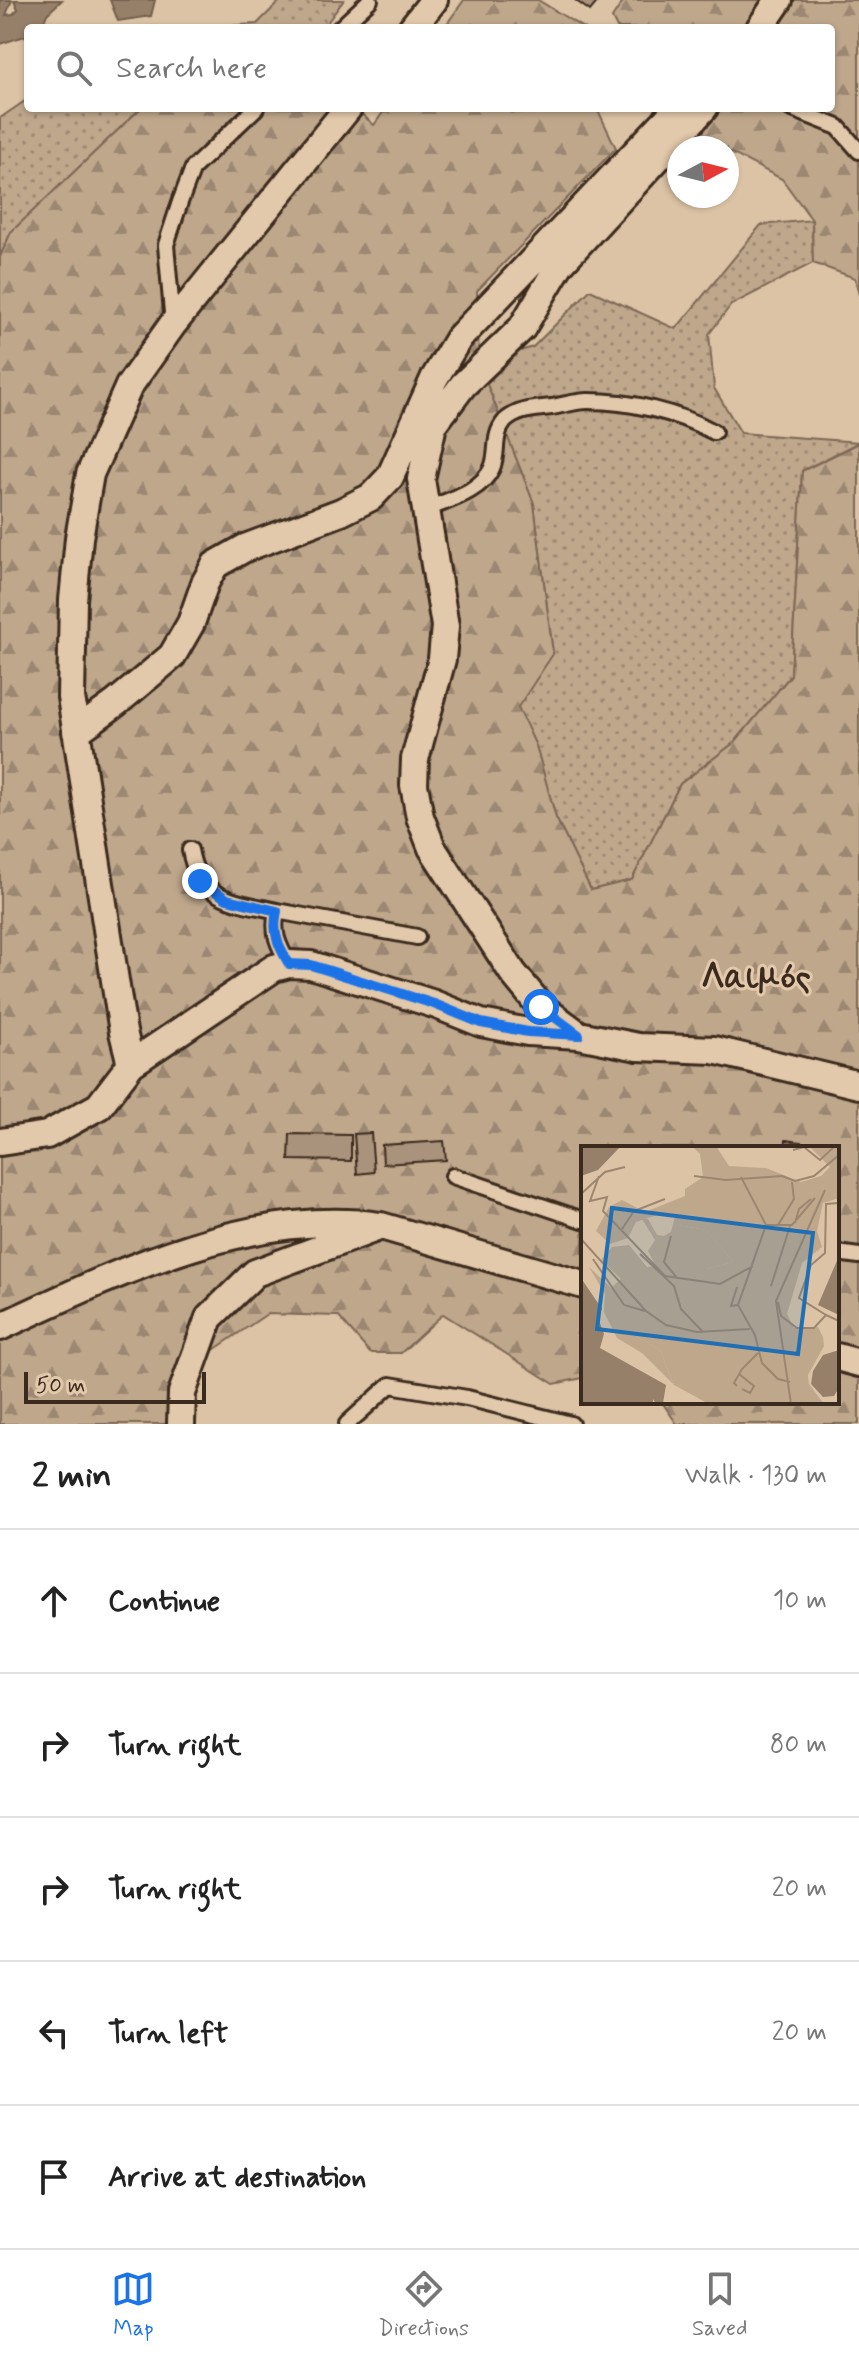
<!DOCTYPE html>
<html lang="en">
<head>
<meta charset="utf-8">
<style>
	:root { --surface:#fff; --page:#f6f6f6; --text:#222; --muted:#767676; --line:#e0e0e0; --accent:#1a73e8 }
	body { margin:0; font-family:Mynerve,sans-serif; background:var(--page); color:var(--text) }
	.compass { position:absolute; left:667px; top:136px; width:72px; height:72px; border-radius:50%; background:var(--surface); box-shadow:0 2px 6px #0004; rotate:83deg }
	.scale { position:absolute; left:24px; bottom:20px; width:182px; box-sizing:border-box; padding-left:8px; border:4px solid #3b2a1e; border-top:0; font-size:22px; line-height:28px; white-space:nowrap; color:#3b2a1e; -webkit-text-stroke:6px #e3c9ab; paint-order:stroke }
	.stop { position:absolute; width:24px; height:24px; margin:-18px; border:6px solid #1a73e8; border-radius:50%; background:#fff }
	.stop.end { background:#1a73e8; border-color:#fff; box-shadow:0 2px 8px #0008 }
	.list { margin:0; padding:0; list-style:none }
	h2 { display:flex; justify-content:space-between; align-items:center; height:104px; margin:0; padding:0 32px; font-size:34px }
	h2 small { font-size:26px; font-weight:400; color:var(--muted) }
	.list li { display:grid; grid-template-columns:52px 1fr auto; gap:24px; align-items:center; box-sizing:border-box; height:144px; padding:0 32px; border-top:2px solid var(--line) }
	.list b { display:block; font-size:30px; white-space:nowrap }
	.list em { font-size:26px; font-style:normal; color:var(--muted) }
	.icon { flex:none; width:44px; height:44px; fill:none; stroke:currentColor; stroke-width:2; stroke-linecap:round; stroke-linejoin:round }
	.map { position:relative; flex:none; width:859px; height:1424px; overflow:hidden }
	.search { position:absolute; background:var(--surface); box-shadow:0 2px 6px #0004; left:24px; right:24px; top:24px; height:88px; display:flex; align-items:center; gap:20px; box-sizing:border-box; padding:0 28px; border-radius:8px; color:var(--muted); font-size:30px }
	.sheet { height:824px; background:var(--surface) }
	nav { display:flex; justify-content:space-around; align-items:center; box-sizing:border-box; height:112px; border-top:2px solid var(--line); background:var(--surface); font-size:22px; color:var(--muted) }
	nav a { display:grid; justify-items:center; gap:4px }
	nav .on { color:var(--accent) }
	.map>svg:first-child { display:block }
</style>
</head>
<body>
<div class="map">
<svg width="859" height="1424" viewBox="0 0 859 1424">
	<defs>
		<pattern id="grass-dots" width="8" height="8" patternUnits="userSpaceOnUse" patternTransform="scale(2)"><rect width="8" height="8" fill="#bfa78c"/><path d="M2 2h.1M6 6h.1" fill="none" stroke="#9c8872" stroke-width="1.8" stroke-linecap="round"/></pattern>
		<pattern id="forest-firs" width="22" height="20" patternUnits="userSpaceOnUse" patternTransform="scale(2)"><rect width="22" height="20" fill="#bfa78c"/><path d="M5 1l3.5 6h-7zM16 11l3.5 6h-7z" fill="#9c8872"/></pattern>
	</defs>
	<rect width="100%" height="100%" fill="#dcc3a5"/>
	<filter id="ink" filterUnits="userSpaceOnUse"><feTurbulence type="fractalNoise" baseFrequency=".0125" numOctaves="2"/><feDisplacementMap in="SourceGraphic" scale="16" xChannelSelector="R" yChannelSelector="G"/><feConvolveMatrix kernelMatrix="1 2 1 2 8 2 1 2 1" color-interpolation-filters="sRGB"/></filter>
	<g filter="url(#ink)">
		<!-- grass -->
		<path fill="url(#grass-dots)" stroke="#7d6855" stroke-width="2" d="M281,0H344L323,28H187L257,24Z
			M28,99V108H141L11,232L0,257V118Z
			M812,220L813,263L731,305L709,334L714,388L741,433L859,442L802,471L791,675L735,742L680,784L632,880L591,890L556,818L536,746L517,707L553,653L534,504L479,364L533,347L590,290L676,329L761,225Z"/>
		<!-- forest -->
		<path fill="url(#forest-firs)" stroke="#7d6855" stroke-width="2" d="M464,0H538L583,28H444Z
			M624,0H859V295L855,278L813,263L812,220L782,179L727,151V148H721L703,139L668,134L656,108H831V28H617L612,18Z
			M141,108H355L374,125L386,108H597L616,148L477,291L479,364L534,504L553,654L518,707L536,746L556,818L591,890L632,880L680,784L735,742L791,675L802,471L859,443V1424H677L662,1402H837V1148H583V1378L554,1384L443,1314L401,1353H370L338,1316L267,1314L178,1374L174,1424H0V257L11,232Z"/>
		<!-- water -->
		<path fill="#96806a" stroke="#725e4c" stroke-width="2" d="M0,0H12L6,15L13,14L18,9L14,0H62L47,14L41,28H28V35L0,44Z
			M110,0H155L151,16L118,21Z"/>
		<!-- building -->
		<path fill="#aa937c" stroke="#3b2a1e" stroke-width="2" d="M575,0H599L590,11Z
			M371,1133L374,1172L357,1174L354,1134Z
			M290,1134L351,1135V1161L289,1160Z
			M786,1140L802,1142L801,1148H785Z
			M444,1141L446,1160L383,1164L382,1145Z"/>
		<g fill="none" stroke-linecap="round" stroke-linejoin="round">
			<!-- lane casing -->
			<g stroke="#3b2a1e" stroke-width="20">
				<path id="lane" d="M340,28L370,0
					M790,108L838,127L859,151
					M173,324L166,245L180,202L193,168L256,108
					M425,510C448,500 481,492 492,468C499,452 492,436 505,421C518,409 535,409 552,407C564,405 576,401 588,401C630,401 677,412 714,432
					M190,850C199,901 234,901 277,911
					M289,964C278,945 272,933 277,911L417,937
					M453,1176L583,1220
					M837,1253L859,1256
					M347,1424L390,1385L467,1398L571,1424"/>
			</g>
			<!-- street casing -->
			<g stroke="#3b2a1e" stroke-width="32">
				<path id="street" d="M412,28L434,0
					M760,28L779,0
					M76,732L116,703L172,656L191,623L205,583L215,565L245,548L341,512L371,497L390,477L434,379L458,339L678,108
					M579,1035L541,1007L513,973L432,848L420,817L414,785L415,759L442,659L445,626L421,479L433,425L463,385L522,328L560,264L704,108
					M131,1064L123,1032L71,697L73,600L79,538L90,474L129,386L173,324L348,108
					M0,1142L47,1135L99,1106L131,1064L274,968L289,964L311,965L434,1004L481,1023L528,1032L579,1035L638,1047L714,1050L859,1085
					M0,1327C116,1273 251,1207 381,1226L583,1285
					M837,1357L859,1363
					M181,1424L182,1393L209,1318L255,1273L376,1228"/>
			</g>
			<!-- lane -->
			<use href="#lane" stroke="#e3c9ab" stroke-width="14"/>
			<!-- street -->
			<use href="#street" stroke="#e3c9ab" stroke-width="26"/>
		</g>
	</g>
	<g fill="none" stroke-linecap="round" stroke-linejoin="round" filter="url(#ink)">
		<!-- route -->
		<path stroke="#1a73e8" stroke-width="10" d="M200,881L227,899L277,911C272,933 278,945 289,964L311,965L434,1004L481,1023L528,1032L579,1035L541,1007"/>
	</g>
	<g text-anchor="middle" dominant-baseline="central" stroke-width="6" stroke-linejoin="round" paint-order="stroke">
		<!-- neighbourhood labels -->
		<g font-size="34" font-weight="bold" fill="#3b2a1e" stroke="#e3c9ab">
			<text x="756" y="978">Λαιμός</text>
		</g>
	</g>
	<!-- overview -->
	<g transform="translate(581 1146)">
		<rect width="258" height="258" fill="#dcc3a5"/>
		<path d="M94,70L97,79L125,84L152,116L125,123L76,122L67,105L74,94L61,73H67L76,89L83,90L90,86ZM8,121L30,142L49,186L79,204L93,239L61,207L36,192L23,166L24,148Z" fill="#bfa78c"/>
		<path d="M111,0H135L148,20L185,22L220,36L240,30L249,21L228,0H258V52L242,57L236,85L241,101L221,117L206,168L213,182L237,181L242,191L243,200L227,229L228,238L243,258H128L93,239L79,204L49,186L32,162L30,142L40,133L20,114L31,101L48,99L66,121L118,117L125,123L152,116L125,84L97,79L93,70L82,67L55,76L47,92L29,98L15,85L28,61L41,54L64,66L104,50V43L122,31L119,8Z" fill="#bfa78c"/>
		<path d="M0,0H40L17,24L0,30ZM258,110V169L237,159ZM0,132L21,163L16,169L23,188L19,202L85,239L82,257L102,258H75L72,253V258H0ZM258,204V242L253,250L242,251L230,238L232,225L242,209Z" fill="#96806a"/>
		<path fill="none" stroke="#9c866f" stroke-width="2" d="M212,4L223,1L239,14L254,0M18,30L9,55L26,51L22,65L84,130L139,138L172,120M113,30L145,34L201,30L214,35L233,30L258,9M160,31L185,79M0,48L24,26L44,21M214,77L218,63L230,53M197,79L213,53L211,36M41,83L53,65L84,53M90,90L83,116L96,132M0,93L65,165L85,179L116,186L169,183M59,108L93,140L100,163L121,185M12,113L43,159L64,165M190,140L209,80M156,141L150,160L157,159M197,156L200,170L216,182H233L245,169L258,175M245,169L218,152L230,119L244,107L245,58L258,57M158,228L173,240L169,247L161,243M209,236L197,233L181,217L174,189L157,159L185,79H211L234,52M156,240L153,237L161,223L177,207M210,258L195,155L244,44"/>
		<path fill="#1f6fb2" fill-opacity="0.15" stroke="#1f6fb2" stroke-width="4" d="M31,62L232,87L217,208L16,183Z"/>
		<rect width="258" height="258" fill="none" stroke="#3b2a1e" stroke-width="4"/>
	</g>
</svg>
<svg class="compass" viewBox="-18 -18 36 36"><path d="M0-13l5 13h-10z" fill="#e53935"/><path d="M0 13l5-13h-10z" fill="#767676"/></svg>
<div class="scale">50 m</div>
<div class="stop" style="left:541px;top:1007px"></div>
<div class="stop end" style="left:200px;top:881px"></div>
<div class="search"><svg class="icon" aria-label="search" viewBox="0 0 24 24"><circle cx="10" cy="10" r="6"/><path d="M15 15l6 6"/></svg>Search here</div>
</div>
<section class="sheet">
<h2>2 min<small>Walk · 130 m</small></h2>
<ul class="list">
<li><svg class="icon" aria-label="ahead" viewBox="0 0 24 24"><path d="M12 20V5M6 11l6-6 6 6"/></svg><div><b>Continue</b></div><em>10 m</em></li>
<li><svg class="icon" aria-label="right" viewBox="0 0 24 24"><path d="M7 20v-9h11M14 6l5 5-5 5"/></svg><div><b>Turn right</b></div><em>80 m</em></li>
<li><svg class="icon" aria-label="right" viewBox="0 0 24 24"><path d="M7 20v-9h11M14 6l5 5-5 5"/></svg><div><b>Turn right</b></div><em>20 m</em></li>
<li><svg class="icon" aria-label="left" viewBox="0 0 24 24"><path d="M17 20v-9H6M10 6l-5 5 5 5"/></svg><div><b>Turn left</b></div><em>20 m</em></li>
<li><svg class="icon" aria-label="arrive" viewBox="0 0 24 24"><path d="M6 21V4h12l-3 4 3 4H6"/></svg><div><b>Arrive at destination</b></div></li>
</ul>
</section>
<nav>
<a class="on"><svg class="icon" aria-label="map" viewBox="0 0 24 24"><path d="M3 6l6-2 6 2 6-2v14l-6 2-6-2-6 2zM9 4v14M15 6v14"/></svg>Map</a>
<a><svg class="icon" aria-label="directions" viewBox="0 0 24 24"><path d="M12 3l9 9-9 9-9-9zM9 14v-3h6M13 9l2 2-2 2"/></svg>Directions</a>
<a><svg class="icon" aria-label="saved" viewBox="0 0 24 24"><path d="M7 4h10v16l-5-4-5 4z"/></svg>Saved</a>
</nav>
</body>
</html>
